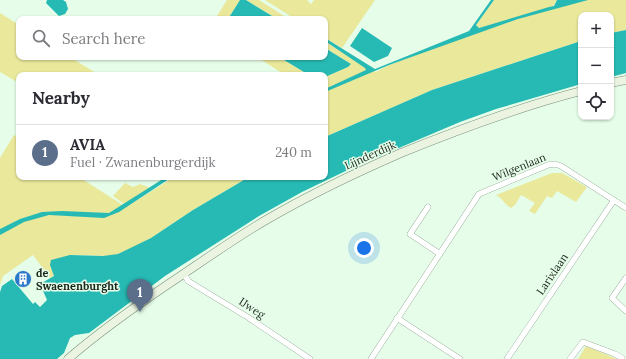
<!DOCTYPE html>
<html lang="en">
<head>
<meta charset="utf-8">
<style>
	:root { --surface:#fff; --page:#f7f7f7; --text:#2b2b33; --muted:#7c7c81; --line:#e1e1e2; --accent:#2c79c9 }
	body { margin:0; font-family:Lora,serif; background:var(--page); color:var(--text) }
	.controls { position:absolute; right:12px; top:12px; display:grid; overflow:hidden; border-radius:8px; box-shadow:0 1px 3px #0004 }
	.controls button { width:36px; height:36px; display:grid; place-items:center; padding:0; border:0; border-bottom:1px solid var(--line); background:var(--surface); color:var(--text); font:20px sans-serif }
	.you { position:absolute; left:364px; top:248px; width:14px; height:14px; margin:-10px; border:3px solid #fff; border-radius:50%; background:#1a73e8; box-shadow:0 0 0 6px #1a73e833 }
	.badge { display:grid; place-items:center; width:26px; height:26px; border-radius:50%; background:var(--accent); color:#fff; font-size:13px; font-weight:700 }
	.pin { position:absolute; translate:-50% -33px; filter:drop-shadow(0 1px 2px #0008) }
	.pin::after { content:''; position:absolute; top:21px; width:14px; height:12px; background:inherit; clip-path:polygon(0 0,100% 0,50% 100%) }
	.list { margin:0; padding:0; list-style:none }
	h2 { display:flex; justify-content:space-between; align-items:center; height:52px; margin:0; padding:0 16px; font-size:17px }
	h2 small { font-size:13px; font-weight:400; color:var(--muted) }
	.list li { display:grid; grid-template-columns:26px 1fr auto; gap:12px; align-items:center; box-sizing:border-box; height:56px; padding:0 16px; border-top:1px solid var(--line) }
	.list b { display:block; font-size:15px; white-space:nowrap }
	.list p { margin:0; font-size:13px; white-space:nowrap; color:var(--muted) }
	.list em { font-size:13px; font-style:normal; color:var(--muted) }
	.icon { flex:none; width:22px; height:22px; fill:none; stroke:currentColor; stroke-width:2; stroke-linecap:round; stroke-linejoin:round }
	.map { position:relative; flex:none; width:626px; height:359px; overflow:hidden }
	.search { position:absolute; background:var(--surface); box-shadow:0 1px 3px #0004; left:16px; top:16px; width:312px; height:44px; display:flex; align-items:center; gap:10px; box-sizing:border-box; padding:0 14px; border-radius:8px; color:var(--muted); font-size:15px }
	.panel { position:absolute; background:var(--surface); box-shadow:0 1px 3px #0004; left:16px; top:72px; width:312px; height:108px; border-radius:8px }
	.map>svg:first-child { display:block }
</style>
</head>
<body>
<div class="map">
<svg width="626" height="359" viewBox="0 0 626 359">
	<rect width="100%" height="100%" fill="#e6fee9"/>
	<!-- green -->
	<path fill="#e9e89b" d="M227,0H240L228,19H215Z
		M246,0H259L289,19H277Z
		M265,0H307L311,4L314,0H375L342,48L325,38V19H295Z
		M494,0H557L552,8L581,0H626V30L611,33V15H581V41L432,90L325,137V77L348,67L351,64L325,48V41L366,68L376,72L389,65L475,33L479,28L476,25Z
		M0,13L19,25V57H70L99,75H19V83L0,72Z
		M257,57H279L309,75H285Z
		M14,135L19,138V177H79L126,207L171,179L169,177H249L193,210L151,238L128,250L118,254L110,256L70,255L50,265L54,276L50,278L33,255L3,276L0,285V158Z
		M552,173H562L587,187L576,202L557,191L552,198L547,196L535,214L529,211L535,203L521,195L515,205L511,208C505,205 502,198 496,195Z
		M125,183L133,187L140,184L151,188L124,204L113,196Z
		M586,346L617,359H578Z"/>
	<!-- water -->
	<path fill="#27bab4" d="M47,0H63L66,2L68,9L65,14L59,16L46,3Z
		M240,0H246L277,19H228Z
		M491,0H494L476,25L479,28L549,7L554,6L557,0H588L518,19L389,65L325,92V89L366,70L365,68L325,41V38L375,69L469,31Z
		M362,28L392,48L388,56L374,62L350,46Z
		M626,30V73L611,77V33Z
		M581,41V84L496,109L460,122L354,167L302,192L259,216L165,276L89,333L75,335L70,338L64,353L57,359H0V292L2,286L12,279L33,304L35,302L40,307L47,300L40,284L54,276L50,265L51,260L70,255L103,256L118,254L151,238L193,210L249,177H325V137L432,90Z
		M325,48L351,64L348,67L325,77V75H309L279,57H325Z
		M166,177H172L119,212L104,218L49,215L24,222L0,235V229L20,219L42,212L62,211L109,213Z"/>
	<g fill="none" stroke-linecap="round" stroke-linejoin="round">
		<!-- street casing -->
		<g stroke="#778d7a" stroke-width="6">
			<path id="street" d="M428,207L410,234L440,254
				M184,273L188,281L249,318L310,359
				M626,278L612,298L626,311
				M397,318L460,359
				M371,359L479,194L548,165L555,164L561,166L626,208
				M507,359L614,200
				M570,359L583,342L615,354L622,358"/>
		</g>
		<!-- secondary casing -->
		<g stroke="#778d7a" stroke-width="9">
			<path id="secondary" d="M611,83L626,80
				M68,359C99,332 133,308 167,285C200,263 232,240 266,220C309,195 355,173 401,153C460,129 519,107 581,91"/>
		</g>
		<!-- street -->
		<use href="#street" stroke="#fff" stroke-width="5.5"/>
		<!-- secondary -->
		<use href="#secondary" stroke="#ebf4e0" stroke-width="8"/>
	</g>
	<!-- icons -->
	<defs>
		<g id="building-disc" transform="scale(0.9)"><circle r="9.5" fill="#2c79c9" stroke="#e6fee9"/><path d="M-4-6H4V6H1V3H-1V6H-4ZM-2.5-4.3h1.7v1.8h-1.7ZM.8-4.3h1.7v1.8H.8ZM-2.5-1h1.7V.8h-1.7ZM.8-1h1.7V.8H.8Z" fill="#fff"/></g>
	</defs>
	<g fill-rule="evenodd">
		<use href="#building-disc" x="23" y="279"/>
	</g>
	<g text-anchor="middle" dominant-baseline="central" stroke-width="3" stroke-linejoin="round" paint-order="stroke">
		<!-- street labels -->
		<g font-size="11" fill="#1d261e" stroke="#e6fee9">
			<text transform="translate(370 155) rotate(-24)">Lijnderdijk</text>
			<text transform="translate(519 167) rotate(-22)">Wilgenlaan</text>
			<text transform="translate(552 274) rotate(-56)">Larixlaan</text>
			<text transform="translate(252 308) rotate(33)">IJweg</text>
		</g>
		<!-- poi labels -->
		<g font-size="11" font-weight="bold" fill="#1d261e" stroke="#e6fee9" text-anchor="start">
			<text x="36" y="273">de<tspan x="36" dy="13">Swaenenburght</tspan></text>
		</g>
	</g>
</svg>
<div class="controls">
<button>+</button>
<button>−</button>
<button><svg class="icon" aria-label="locate" viewBox="0 0 24 24"><circle cx="12" cy="12" r="6"/><path d="M12 2v4M12 18v4M2 12h4M18 12h4"/></svg></button>
</div>
<div class="you"></div>
<div class="pin badge" style="left:140px;top:312px;background:#5c6f8a">1</div>
<div class="search"><svg class="icon" aria-label="search" viewBox="0 0 24 24"><circle cx="10" cy="10" r="6"/><path d="M15 15l6 6"/></svg>Search here</div>
<section class="panel">
<h2>Nearby<small></small></h2>
<ul class="list">
<li><span class="badge" style="background:#5c6f8a">1</span><div><b>AVIA</b><p>Fuel · Zwanenburgerdijk</p></div><em>240 m</em></li>
</ul>
</section>
</div>
</body>
</html>
